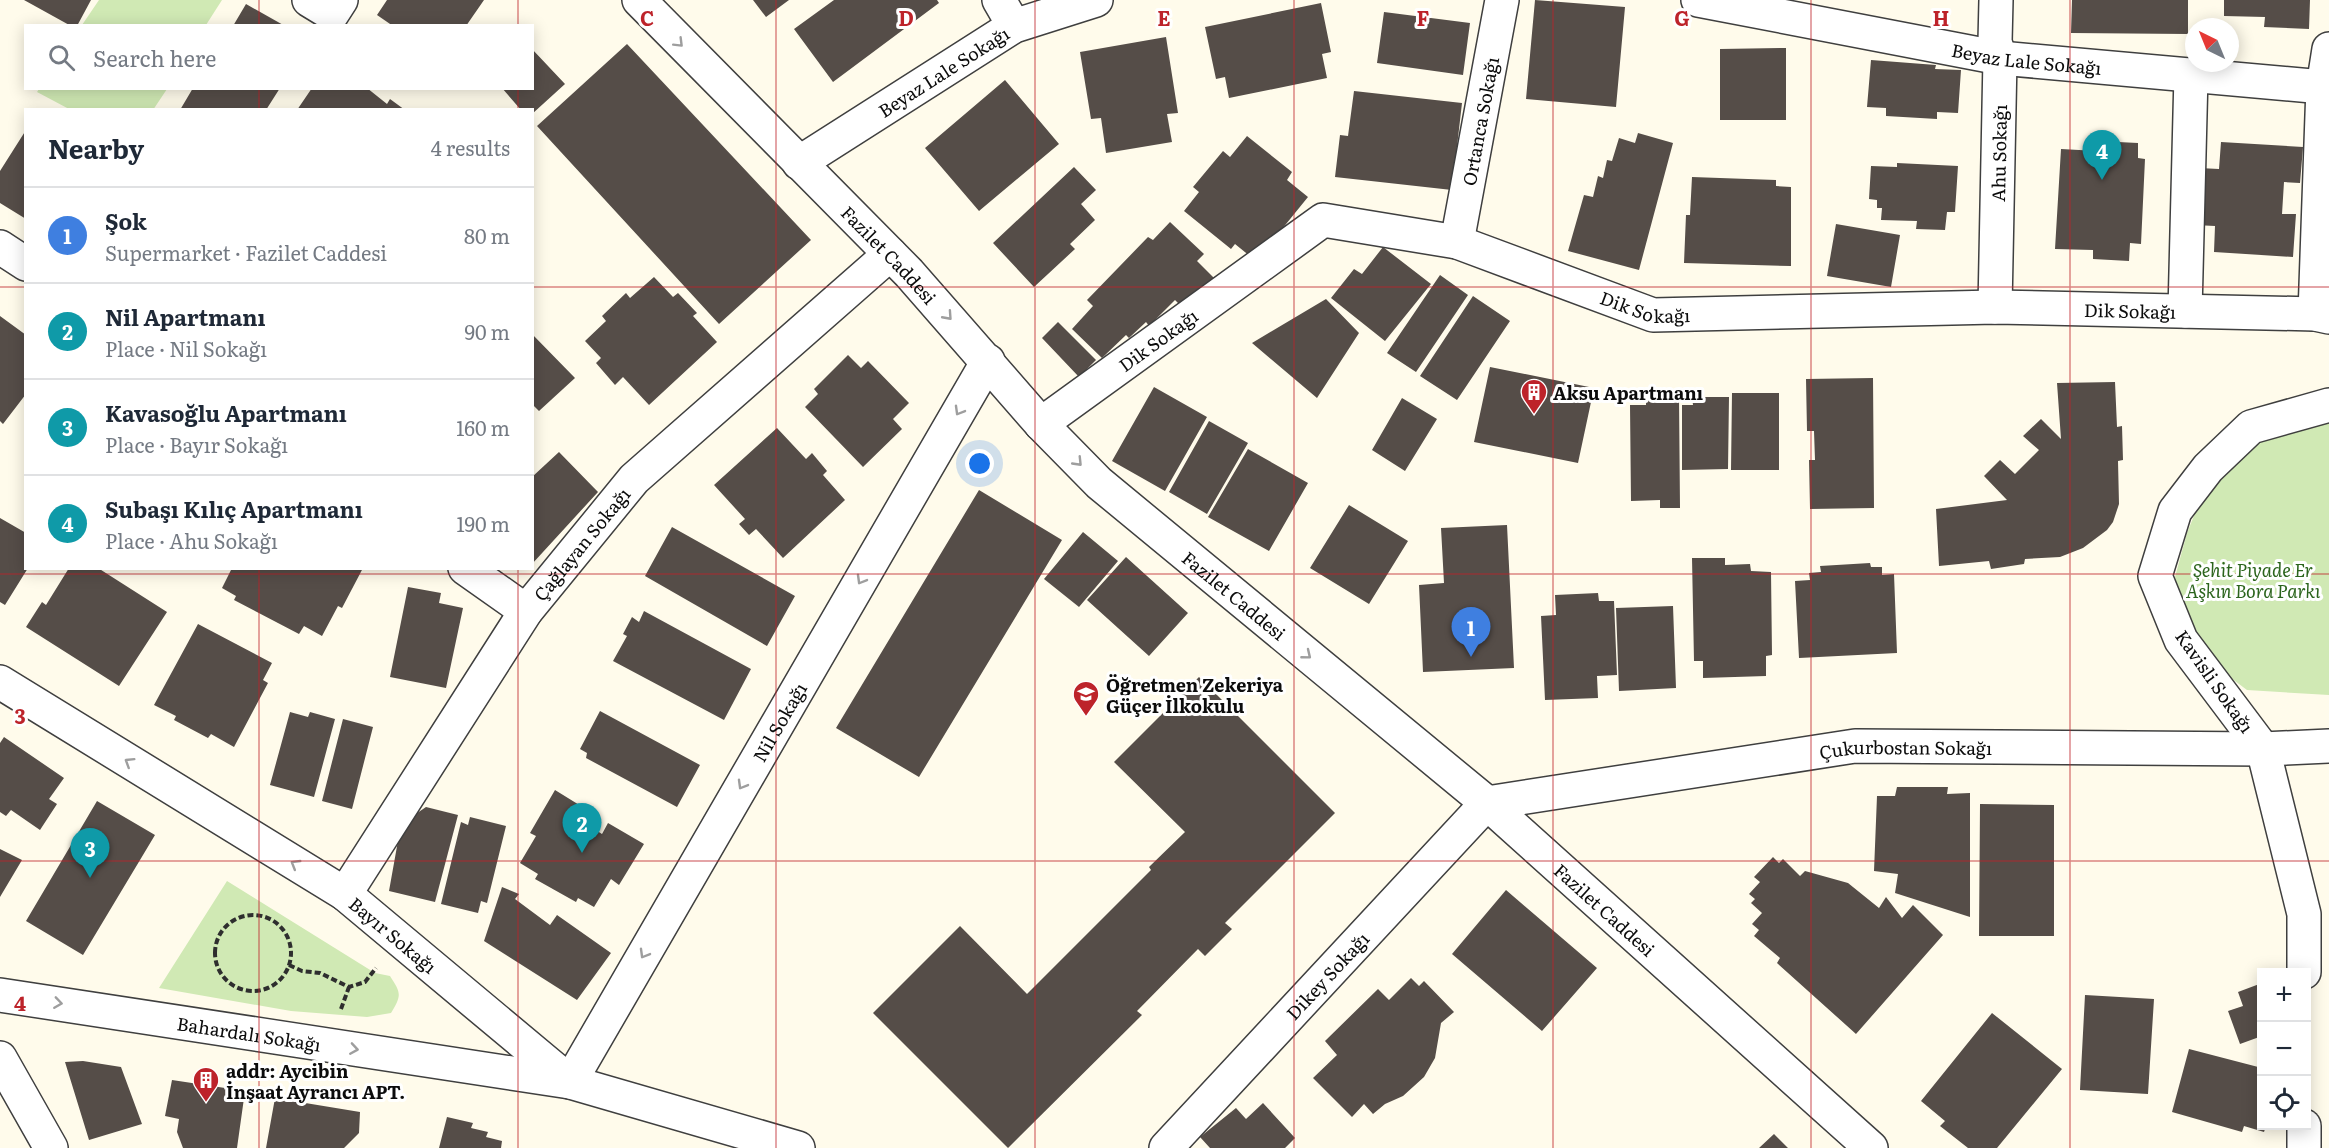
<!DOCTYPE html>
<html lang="en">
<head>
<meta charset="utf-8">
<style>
	:root { --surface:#fff; --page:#f2f2f3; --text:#1f2937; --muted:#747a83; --line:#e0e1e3; --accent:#0f766e }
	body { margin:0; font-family:Literata,serif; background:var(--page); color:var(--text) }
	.controls { position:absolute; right:18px; bottom:18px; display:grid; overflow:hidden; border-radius:0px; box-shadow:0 3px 15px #0003 }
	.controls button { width:54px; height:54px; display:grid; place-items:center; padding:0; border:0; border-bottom:2px solid var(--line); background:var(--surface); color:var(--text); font:30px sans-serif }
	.compass { position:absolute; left:2185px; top:18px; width:54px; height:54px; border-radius:50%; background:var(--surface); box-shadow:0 3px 15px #0003; rotate:317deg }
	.you { position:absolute; left:980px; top:464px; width:21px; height:21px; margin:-15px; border:4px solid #fff; border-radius:50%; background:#1a73e8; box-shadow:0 0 0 9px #1a73e833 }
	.badge { display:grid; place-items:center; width:39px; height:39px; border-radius:50%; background:var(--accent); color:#fff; font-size:20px; font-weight:700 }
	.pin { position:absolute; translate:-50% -50px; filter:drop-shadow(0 2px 3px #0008) }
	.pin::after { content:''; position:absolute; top:32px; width:21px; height:18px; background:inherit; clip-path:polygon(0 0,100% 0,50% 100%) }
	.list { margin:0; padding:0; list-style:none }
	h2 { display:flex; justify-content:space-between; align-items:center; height:78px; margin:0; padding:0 24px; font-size:26px }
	h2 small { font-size:20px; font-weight:400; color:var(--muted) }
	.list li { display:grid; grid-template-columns:39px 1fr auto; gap:18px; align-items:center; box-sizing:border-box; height:96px; padding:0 24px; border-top:2px solid var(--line) }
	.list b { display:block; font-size:22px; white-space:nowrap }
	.list p { margin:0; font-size:20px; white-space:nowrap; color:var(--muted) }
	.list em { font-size:20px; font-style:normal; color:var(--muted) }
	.icon { flex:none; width:33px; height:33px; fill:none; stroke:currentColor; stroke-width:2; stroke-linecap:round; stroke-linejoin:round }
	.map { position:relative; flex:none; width:2329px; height:1148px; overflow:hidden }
	.search { position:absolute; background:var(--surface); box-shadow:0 3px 15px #0003; left:24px; top:24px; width:510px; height:66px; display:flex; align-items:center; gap:15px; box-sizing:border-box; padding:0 21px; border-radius:0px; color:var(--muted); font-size:22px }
	.panel { position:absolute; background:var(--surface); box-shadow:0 3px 15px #0003; left:24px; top:108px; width:510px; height:462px; border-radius:0px }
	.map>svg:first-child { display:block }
</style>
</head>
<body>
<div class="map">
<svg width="2329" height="1148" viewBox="0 0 2329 1148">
	<rect width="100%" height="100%" fill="#fffbeb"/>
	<!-- green -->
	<path fill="#d0e9b4" d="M99,0H222L206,25H82Z
		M39,89V88L167,89L153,110L69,109L37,92Z
		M2329,403V695L2247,690L2199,654L2182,618L2175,577L2187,533L2204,491L2235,453Z
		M227,881L375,973L390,976C401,993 402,995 391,1013L367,1017L291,1011L159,988Z"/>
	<!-- building -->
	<path fill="#554d48" d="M24,0H91L77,26H71Z
		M387,0H484L466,26H393L377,15Z
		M753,0H789L766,17Z
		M834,0H937L939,3L833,82L794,29Z
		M1535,0L1625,7L1616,107L1526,99Z
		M2072,0H2188V34L2071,33Z
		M2224,0H2310L2309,29L2264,27L2265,17L2224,16Z
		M1321,3L1331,52L1322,54L1327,78L1229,98L1225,77L1216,79L1205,27Z
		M246,4L285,26H233Z
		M1384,12L1470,23L1463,75L1377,63Z
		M1166,37L1178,113L1167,114L1172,142L1106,153L1101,118L1091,119L1080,52Z
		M627,44L811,240L719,324L537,126Z
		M1786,48V120H1720V49Z
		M532,49L565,84L532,114V110H521L502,88H532Z
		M1871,60L1936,65L1935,69L1961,70L1958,113L1937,112V119L1886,116V108L1867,107Z
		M1005,80L1059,144L979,211L925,148Z
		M193,88H280L266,110H180Z
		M312,88H367L387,104L390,99L405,110H297Z
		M1354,91L1462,103L1452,190L1335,177L1340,135L1348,136Z
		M26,130V219L0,203V171Z
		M1638,133L1673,143L1639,270L1568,251L1584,195L1593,197L1598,176L1603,178L1607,160L1612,161L1619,138L1635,143Z
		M1247,136L1292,172L1287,180L1308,197L1256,261L1235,244L1231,249L1184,211L1199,192L1193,187L1223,151L1230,157Z
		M2098,141L2138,143V158L2145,159L2141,244L2130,243L2129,261L2093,259V250L2055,249L2061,149L2097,151Z
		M2221,142L2303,147L2300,183L2284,182L2282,214H2296L2293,257L2214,252L2215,226L2195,225L2199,168L2219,169Z
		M1897,163L1958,166L1955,212H1947L1945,230L1916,229L1917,221L1881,220L1882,208H1877V200L1869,199L1871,166L1897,167Z
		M1074,167L1096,190L1081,204L1095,220L1070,244L1075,249L1034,287L993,243Z
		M1692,177L1776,180V186L1791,187V266L1684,263L1686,215H1690Z
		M1170,222L1204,254L1197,261L1218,282L1183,308L1175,300L1149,326L1146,322L1129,338L1126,335L1102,358L1072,329L1093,306L1087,300L1148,237L1153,240Z
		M1836,224L1900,235L1891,287L1827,276Z
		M1383,247L1431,284L1385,341L1331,298L1354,269L1362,274Z
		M1440,275L1468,295L1416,372L1387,353Z
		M654,277L673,297L678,293L697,313L693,316L717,342L649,405L623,377L615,385L596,363L601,358L585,341L606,321L602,316L626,293L630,298Z
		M1473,296L1510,321L1457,400L1420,376Z
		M1326,299L1359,333L1317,398L1252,343Z
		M0,316L26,335V394L3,424L0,421Z
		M1058,322L1096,360L1079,377L1042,338Z
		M532,334L575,378L539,411L532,404Z
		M848,355L861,368L868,361L909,403L893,419L902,429L863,467L805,407L818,394L814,389Z
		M1490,367L1594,388L1578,463L1474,442Z
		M1873,378L1874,508L1810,509L1809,460H1815L1814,431H1807L1806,379Z
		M2115,382L2117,427L2122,426L2123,460L2118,461L2119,504L2113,522L2107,530L2083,548L2060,557L2025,559L2024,564L1991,569L1989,561L1939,566L1936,509L2007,500L1984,476L2000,460L2015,474L2039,450L2023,436L2041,419L2061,439L2057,383Z
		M1154,387L1207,417L1165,491L1112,461Z
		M1732,393H1779V470H1731Z
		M1646,397H1679L1680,508H1660V500L1631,501L1630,405H1646Z
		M1692,397H1729L1728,469L1682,470V405H1693Z
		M1402,398L1437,419L1405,471L1372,450Z
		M1209,421L1248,443L1207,514L1169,492Z
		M777,428L806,459L812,453L827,471L823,475L845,500L783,558L756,529L749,535L739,524L745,519L714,485Z
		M1248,449L1308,483L1269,551L1208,517Z
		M559,452L598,492L532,564V477Z
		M979,490L1062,540L919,777L836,728Z
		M1349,505L1408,541L1369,604L1310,568Z
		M0,518L26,533V568H28L5,605L0,602Z
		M1507,525L1514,668L1423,672L1419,585L1444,583L1441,528Z
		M672,527L795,596L767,646L645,576Z
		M1083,532L1118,561L1079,607L1044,579Z
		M1126,557L1188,613L1149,656L1087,600Z
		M1692,558H1725V565L1750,564L1751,571L1771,572L1772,655L1766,656V676L1703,678V661H1694Z
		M1870,563L1871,567H1882V575L1894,574L1897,653L1799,658L1795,581L1810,580L1809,573L1821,572L1820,566Z
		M69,568H98L167,612L119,686L26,627L42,602L46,605Z
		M232,568H363L342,608L338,606L322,636L304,626L299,634L234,600L236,596L222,588Z
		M408,587L441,593L439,603L463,608L446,688L390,677Z
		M1598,593L1599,601H1614L1617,675L1597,676L1598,698L1545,700L1541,616L1556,615L1555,595Z
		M1673,606L1676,688L1619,691L1616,608Z
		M644,611L751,669L724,720L613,661L627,636L623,634L632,617L639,622Z
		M198,624L272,663L263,680L268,683L234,747L211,734L208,738L174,720L176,716L154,705Z
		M1199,677L1335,813L1225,923L1232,929L1205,956L1198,949L1137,1011L1142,1015L1008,1148L873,1013L960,926L1027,994L1151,870L1149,867L1185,832L1114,762Z
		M600,711L700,765L677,807L586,758L587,753L580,749Z
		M290,712L308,717L310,712L335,719L314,797L270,785Z
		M343,719L373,727L352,809L322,801Z
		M4,737L64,778L49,799L57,804L40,830L11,810L6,816L0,812V743Z
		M1897,787H1948L1947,794L1970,793V917L1895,893L1898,874L1874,871L1877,796H1895Z
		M555,790L589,811L583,822L602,834L608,823L644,844L619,885L611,879L594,907L578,898L576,902L535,879L538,874L520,863L536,836L530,833Z
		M97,801L155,835L83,955L26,921Z
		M1980,804L2054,805V936H1979Z
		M426,807L458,815L435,902L389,891L401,824Z
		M470,817L506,826L487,903L481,901L478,913L441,904L461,822L468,825Z
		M0,849L22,860L0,897Z
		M1773,857L1779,863L1783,859L1800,876L1805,871L1848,883L1879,908L1886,897L1902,918L1913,905L1943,935L1856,1034L1777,963L1780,958L1754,936L1759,930L1752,924L1762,913L1751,903L1755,899L1749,894L1760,882L1754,877Z
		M502,887L519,894L515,899L550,925L557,915L611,953L577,1000L484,941Z
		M1506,890L1597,968L1542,1031L1452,954Z
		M1411,978L1419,986L1424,981L1454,1012L1441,1023L1435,1058L1424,1077L1403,1096L1385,1104L1373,1114L1364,1104L1352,1117L1313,1078L1337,1055L1325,1041L1378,989L1389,1000Z
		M2262,983V1036L2240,1044L2228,1011L2243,1006L2238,992Z
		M2085,995L2154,999L2148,1094L2080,1090Z
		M1992,1013L2062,1069L1997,1148H1968L1940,1126L1945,1121L1921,1101Z
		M2189,1049L2262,1068V1126H2266L2264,1132L2244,1126L2242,1132L2172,1112Z
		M83,1061L121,1067L142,1124L89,1140L65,1062Z
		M172,1080L245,1091L237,1148H183L177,1132L179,1119L165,1116Z
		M275,1098L360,1112L359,1133L344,1148H266Z
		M1263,1103L1295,1138L1285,1148H1210L1200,1137L1236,1108L1246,1119Z
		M447,1117L473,1123L471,1128L488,1132L486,1137L502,1141L501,1148H439Z
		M1774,1134L1788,1148H1759Z"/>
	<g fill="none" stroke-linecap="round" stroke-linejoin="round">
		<!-- minor casing -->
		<g stroke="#3f3f3f" stroke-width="36">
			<g id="minor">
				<path d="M309,0L332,14L341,0"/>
				<path id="s1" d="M639,0L909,273L1041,424L1099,483L1487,803L1871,1148"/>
				<path d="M999,0L1014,26"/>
				<path id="s2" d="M1698,0L2000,58L2323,87"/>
				<path id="s3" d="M799,163L1014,26L1096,0"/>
				<path id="s4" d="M1457,242L1502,0"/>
				<path d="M0,247L26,264"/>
				<path id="s5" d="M1995,307L2000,58L1995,42L1996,0"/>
				<path d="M2185,311L2191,75"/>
				<path d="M2315,314L2323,87L2329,49"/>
				<path id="s6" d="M1041,424L1323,220L1457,242L1653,315L1995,307L2315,314L2329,317"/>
				<path d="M465,568L526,611"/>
				<path id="s7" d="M0,682L345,894L570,1082L798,1148"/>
				<path id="s8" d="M345,894L526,611L634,479L890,254"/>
				<path d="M2304,972V914L2263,749L2181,640L2155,576L2175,511L2208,468L2251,427L2329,405"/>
				<path id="s9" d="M0,995L570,1082L988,361"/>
				<path d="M0,1058L51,1148"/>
				<path d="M2304,1126V1148"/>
				<path id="s10" d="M1166,1148L1487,803L1855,746L2263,749L2329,746"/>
			</g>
		</g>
		<!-- path -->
		<path stroke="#2e2e2e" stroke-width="4" stroke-dasharray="6 3" stroke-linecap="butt" d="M215 953a38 38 0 1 1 76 0a38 38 0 1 1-76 0Z
			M289,965L302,971L320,973L349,987L365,982L376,968
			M341,1009L349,987"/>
		<!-- minor -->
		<use href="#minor" stroke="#fff" stroke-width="33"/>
	</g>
	<!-- one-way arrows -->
	<defs><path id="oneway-chevron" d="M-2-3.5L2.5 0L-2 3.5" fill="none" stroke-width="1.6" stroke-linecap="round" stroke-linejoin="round" transform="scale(1.5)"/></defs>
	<g stroke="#9e9e9e">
		<use href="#oneway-chevron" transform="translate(679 43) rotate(45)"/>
		<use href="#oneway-chevron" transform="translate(948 316) rotate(48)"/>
		<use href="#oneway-chevron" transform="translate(959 411) rotate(120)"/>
		<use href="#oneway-chevron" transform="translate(1078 462) rotate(46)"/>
		<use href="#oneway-chevron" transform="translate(861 580) rotate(120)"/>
		<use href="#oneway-chevron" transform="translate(1307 655) rotate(39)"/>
		<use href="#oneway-chevron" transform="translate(129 762) rotate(-148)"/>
		<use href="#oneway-chevron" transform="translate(742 785) rotate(120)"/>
		<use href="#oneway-chevron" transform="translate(295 864) rotate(-149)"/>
		<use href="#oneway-chevron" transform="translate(644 954) rotate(120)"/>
		<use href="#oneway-chevron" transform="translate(58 1003) rotate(8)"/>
		<use href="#oneway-chevron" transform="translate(354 1049) rotate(9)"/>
	</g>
	<!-- grid -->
	<path fill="none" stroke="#bd232a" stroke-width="1.5" stroke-opacity="0.55" d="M259,0V26M518,0V26M776,0V1148M1035,0V1148M1294,0V1148M1553,0V1148M1811,0V1148M2070,0V1148M259,88V110M518,88V110M0,287H26M532,287H2329M259,568V1148M518,568V1148M0,574H2329M0,861H2329"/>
	<!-- icons -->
	<defs>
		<g id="building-pin" transform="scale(1.35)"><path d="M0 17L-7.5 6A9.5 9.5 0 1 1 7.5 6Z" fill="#bd232a" stroke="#fff"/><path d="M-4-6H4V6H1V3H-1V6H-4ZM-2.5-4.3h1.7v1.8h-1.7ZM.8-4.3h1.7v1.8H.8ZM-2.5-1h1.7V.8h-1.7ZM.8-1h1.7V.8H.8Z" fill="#fff"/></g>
		<g id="school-pin" transform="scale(1.35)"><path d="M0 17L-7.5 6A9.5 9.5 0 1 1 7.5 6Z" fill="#bd232a" stroke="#fff"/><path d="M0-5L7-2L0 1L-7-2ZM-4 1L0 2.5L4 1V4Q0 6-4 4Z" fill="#fff"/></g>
	</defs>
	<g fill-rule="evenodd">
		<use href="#building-pin" x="1534" y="392"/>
		<use href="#school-pin" x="1086" y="694"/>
		<use href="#building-pin" x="206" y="1080"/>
	</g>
	<g text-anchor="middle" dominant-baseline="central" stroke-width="6" stroke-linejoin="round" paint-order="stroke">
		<!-- street labels -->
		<g font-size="18" fill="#0c0c0c" stroke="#fff">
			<text stroke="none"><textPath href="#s2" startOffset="334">Beyaz Lale Sokağı</textPath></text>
			<text stroke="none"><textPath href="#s3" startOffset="171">Beyaz Lale Sokağı</textPath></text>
			<text stroke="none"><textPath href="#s4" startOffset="123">Ortanca Sokağı</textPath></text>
			<text stroke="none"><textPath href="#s5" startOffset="154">Ahu Sokağı</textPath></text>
			<text stroke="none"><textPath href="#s1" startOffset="357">Fazilet Caddesi</textPath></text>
			<text stroke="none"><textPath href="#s6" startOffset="684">Dik Sokağı</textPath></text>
			<text stroke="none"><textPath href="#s6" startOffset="1170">Dik Sokağı</textPath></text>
			<text stroke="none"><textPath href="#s6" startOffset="144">Dik Sokağı</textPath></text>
			<text stroke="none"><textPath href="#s8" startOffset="423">Çağlayan Sokağı</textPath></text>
			<text stroke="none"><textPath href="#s1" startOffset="843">Fazilet Caddesi</textPath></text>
			<text transform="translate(2215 681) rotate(55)">Kavisli Sokağı</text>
			<text stroke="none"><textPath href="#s9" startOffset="993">Nil Sokağı</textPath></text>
			<text stroke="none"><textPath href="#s10" startOffset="894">Çukurbostan Sokağı</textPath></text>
			<text stroke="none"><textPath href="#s1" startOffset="1329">Fazilet Caddesi</textPath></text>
			<text stroke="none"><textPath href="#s7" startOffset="468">Bayır Sokağı</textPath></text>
			<text stroke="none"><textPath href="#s10" startOffset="236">Dikey Sokağı</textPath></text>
			<text stroke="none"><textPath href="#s9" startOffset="252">Bahardalı Sokağı</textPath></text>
		</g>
		<!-- poi labels -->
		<g font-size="18" font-weight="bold" fill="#0c0c0c" stroke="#fff" text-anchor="start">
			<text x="1553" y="392">Aksu Apartmanı</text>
			<text x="1106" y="684">Öğretmen Zekeriya<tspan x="1106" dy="21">Güçer İlkokulu</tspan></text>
			<text x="226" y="1070">addr: Aycibin<tspan x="226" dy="21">İnşaat Ayrancı APT.</tspan></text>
		</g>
		<!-- park labels -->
		<g font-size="18" font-style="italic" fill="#2b641c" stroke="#fff">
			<text x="2253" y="569">Şehit Piyade Er<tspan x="2253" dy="21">Aşkın Bora Parkı</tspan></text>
		</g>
	</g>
	<g font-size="20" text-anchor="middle" font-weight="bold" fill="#bd232a" stroke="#fff" stroke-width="6" stroke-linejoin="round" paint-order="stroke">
		<text x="647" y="26">C</text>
		<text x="906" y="26">D</text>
		<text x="1164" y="26">E</text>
		<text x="1423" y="26">F</text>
		<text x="1682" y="26">G</text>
		<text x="1941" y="26">H</text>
		<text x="20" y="724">3</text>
		<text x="20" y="1011">4</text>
	</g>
</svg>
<div class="controls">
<button>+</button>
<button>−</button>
<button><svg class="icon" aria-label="locate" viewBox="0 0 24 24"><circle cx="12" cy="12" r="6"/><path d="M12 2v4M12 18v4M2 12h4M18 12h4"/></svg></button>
</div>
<svg class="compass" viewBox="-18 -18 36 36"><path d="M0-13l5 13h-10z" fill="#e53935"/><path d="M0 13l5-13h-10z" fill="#747a83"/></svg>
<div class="you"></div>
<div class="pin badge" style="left:1471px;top:657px;background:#3f7fe0">1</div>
<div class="pin badge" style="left:582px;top:853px;background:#0f9aa8">2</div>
<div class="pin badge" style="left:90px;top:878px;background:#0f9aa8">3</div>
<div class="pin badge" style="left:2102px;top:180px;background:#0f9aa8">4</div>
<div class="search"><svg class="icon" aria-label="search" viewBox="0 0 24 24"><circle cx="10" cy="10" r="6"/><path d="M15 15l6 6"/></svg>Search here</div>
<section class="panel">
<h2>Nearby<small>4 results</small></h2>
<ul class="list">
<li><span class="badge" style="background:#3f7fe0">1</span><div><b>Şok</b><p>Supermarket · Fazilet Caddesi</p></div><em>80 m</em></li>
<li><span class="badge" style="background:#0f9aa8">2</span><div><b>Nil Apartmanı</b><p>Place · Nil Sokağı</p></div><em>90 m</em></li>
<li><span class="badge" style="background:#0f9aa8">3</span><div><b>Kavasoğlu Apartmanı</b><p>Place · Bayır Sokağı</p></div><em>160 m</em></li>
<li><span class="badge" style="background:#0f9aa8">4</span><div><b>Subaşı Kılıç Apartmanı</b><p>Place · Ahu Sokağı</p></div><em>190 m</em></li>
</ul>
</section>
</div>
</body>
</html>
